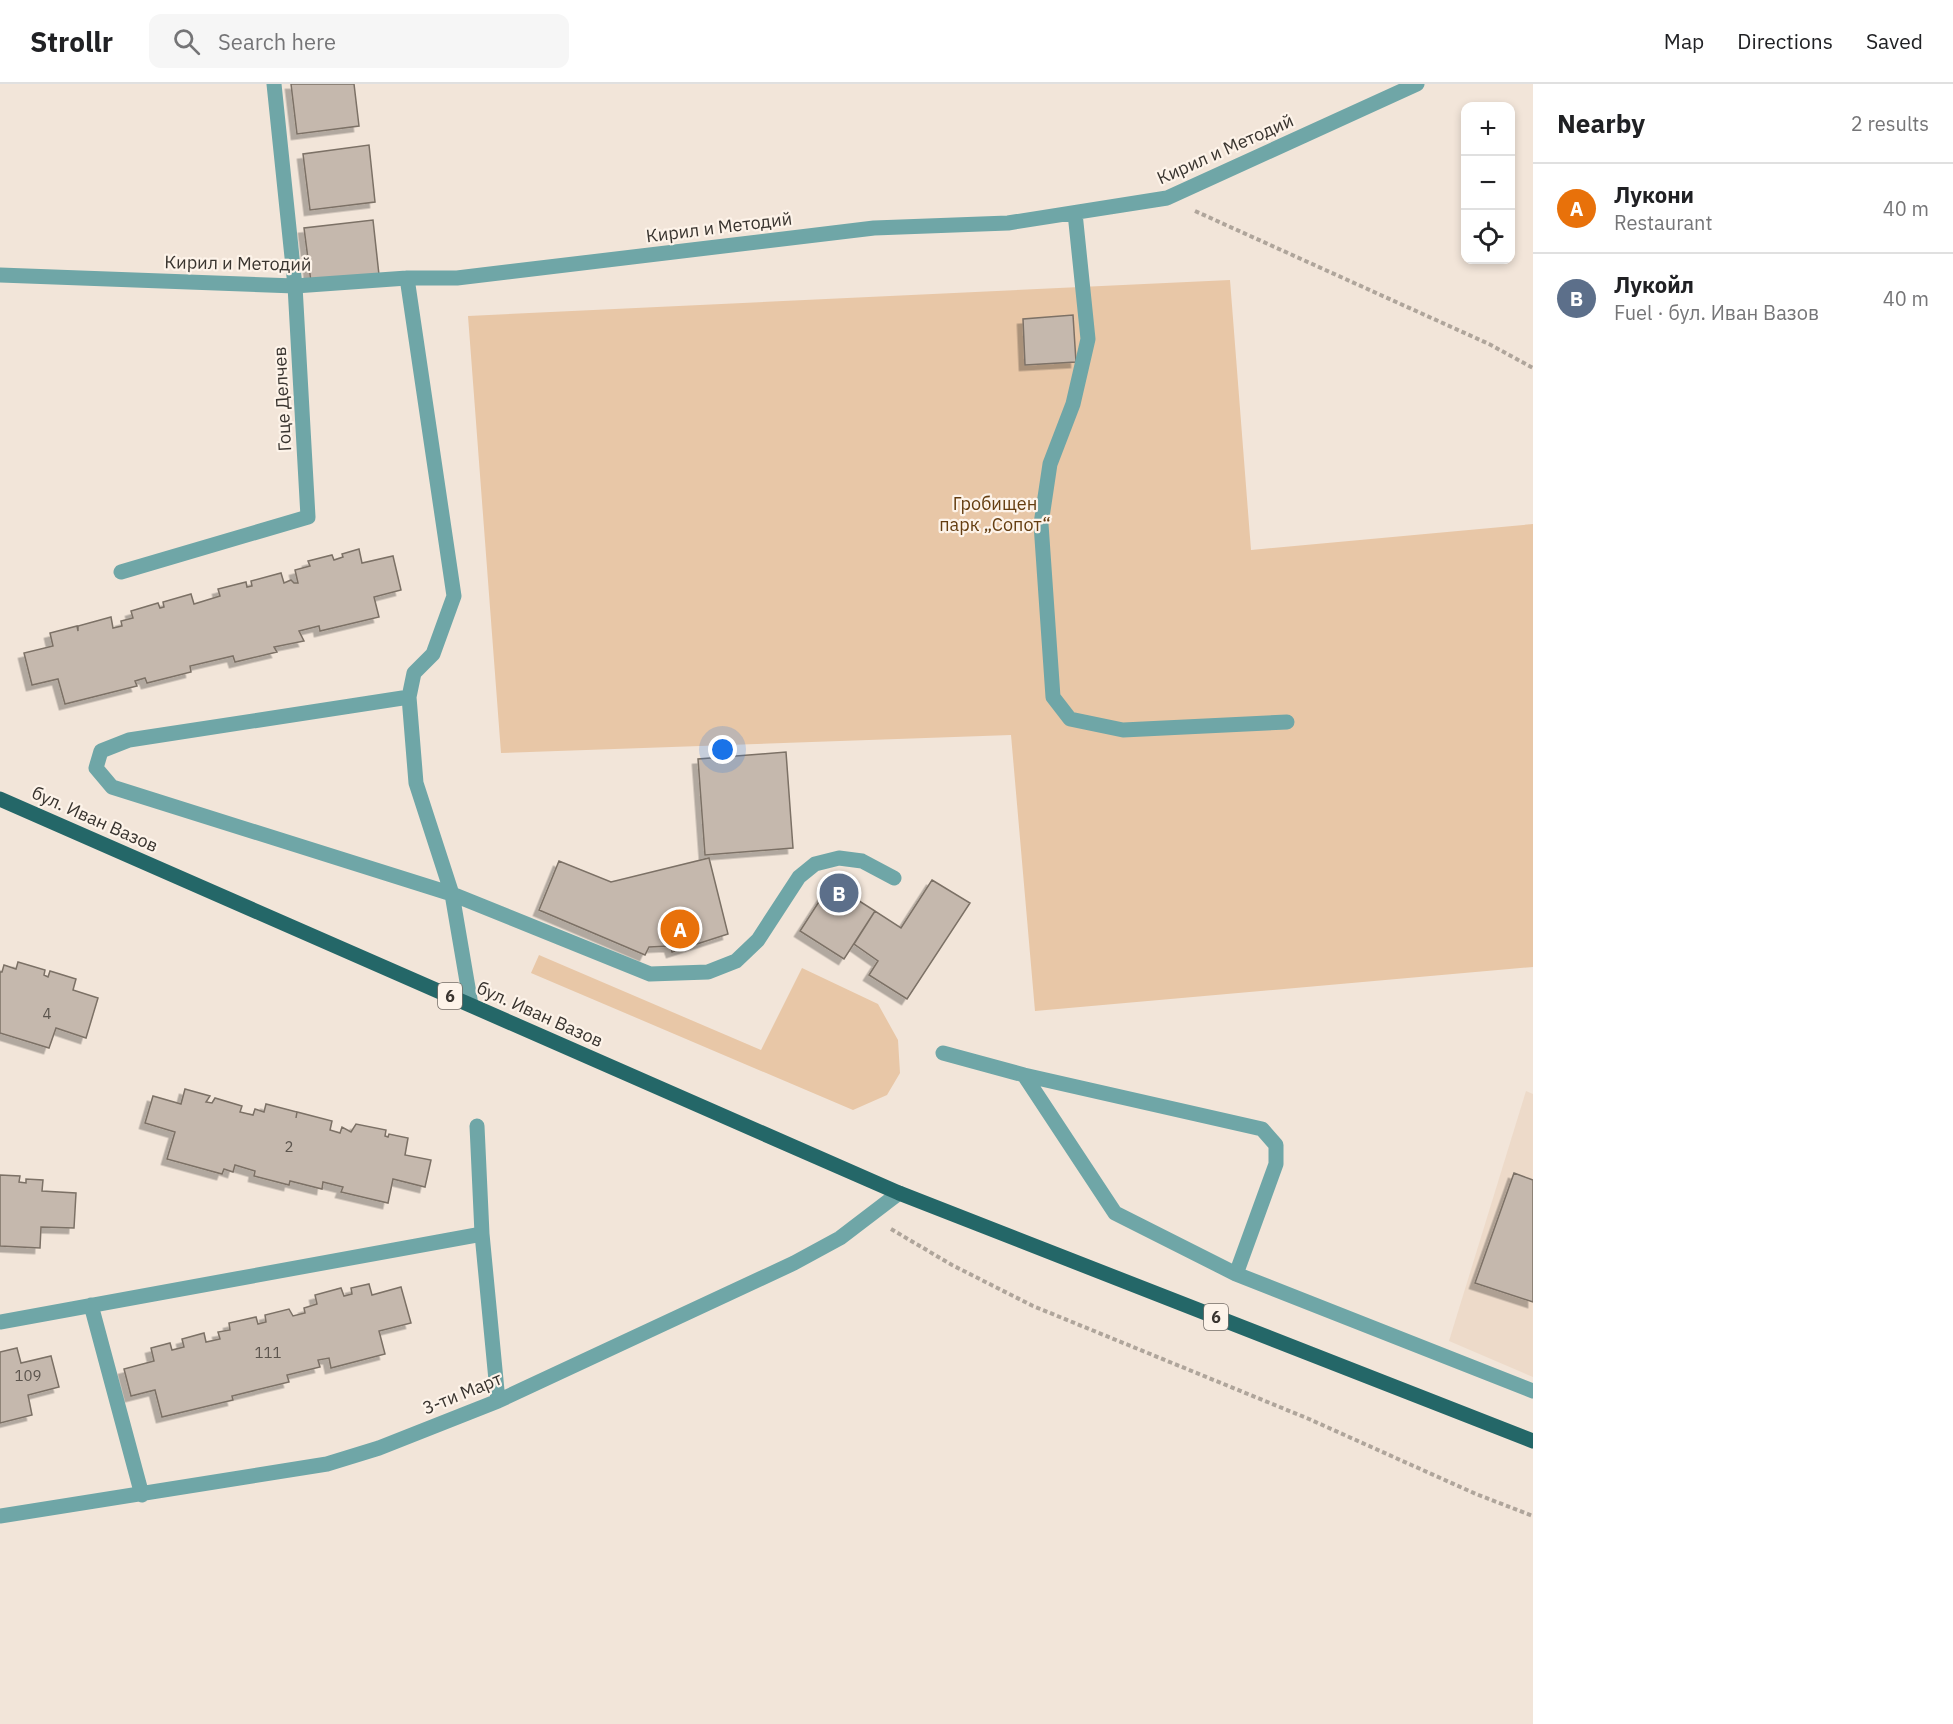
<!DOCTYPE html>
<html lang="en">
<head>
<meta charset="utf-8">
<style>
	:root { --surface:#fff; --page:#f6f6f6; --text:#202124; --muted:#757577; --line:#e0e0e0; --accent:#236e70 }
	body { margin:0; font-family:"IBM Plex Sans",sans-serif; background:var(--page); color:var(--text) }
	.controls { position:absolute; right:18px; top:18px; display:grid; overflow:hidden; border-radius:12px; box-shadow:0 3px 9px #0003 }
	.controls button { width:54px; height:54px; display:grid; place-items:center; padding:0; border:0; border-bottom:2px solid var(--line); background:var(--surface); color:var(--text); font:30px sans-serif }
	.you { position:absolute; left:723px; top:666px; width:21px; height:21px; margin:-15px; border:4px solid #fff; border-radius:50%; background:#1a73e8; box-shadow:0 0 0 9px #1a73e833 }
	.badge { display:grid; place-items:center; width:39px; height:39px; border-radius:50%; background:var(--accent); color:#fff; font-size:20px; font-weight:700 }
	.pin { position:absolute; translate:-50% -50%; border:3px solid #fff; box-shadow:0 2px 6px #0006 }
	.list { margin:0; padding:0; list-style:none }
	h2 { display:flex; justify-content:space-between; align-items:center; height:78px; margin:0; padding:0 24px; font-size:26px }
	h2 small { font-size:20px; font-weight:400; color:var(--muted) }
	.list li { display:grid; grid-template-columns:39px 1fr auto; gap:18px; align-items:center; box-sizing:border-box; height:90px; padding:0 24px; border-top:2px solid var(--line) }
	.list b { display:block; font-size:22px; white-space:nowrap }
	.list p { margin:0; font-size:20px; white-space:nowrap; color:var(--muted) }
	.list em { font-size:20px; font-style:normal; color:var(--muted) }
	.icon { flex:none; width:33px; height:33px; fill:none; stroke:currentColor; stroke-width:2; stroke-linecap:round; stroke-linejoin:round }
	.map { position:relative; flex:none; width:1533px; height:1640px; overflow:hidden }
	header { display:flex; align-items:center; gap:36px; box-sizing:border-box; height:84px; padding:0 30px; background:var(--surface); border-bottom:2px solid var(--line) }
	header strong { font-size:28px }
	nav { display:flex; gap:33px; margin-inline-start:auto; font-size:21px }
	.search { width:420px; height:54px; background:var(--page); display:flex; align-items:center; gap:15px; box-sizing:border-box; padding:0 21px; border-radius:12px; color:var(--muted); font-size:22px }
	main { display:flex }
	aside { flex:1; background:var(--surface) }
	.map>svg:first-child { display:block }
</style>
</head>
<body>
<header>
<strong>Strollr</strong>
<div class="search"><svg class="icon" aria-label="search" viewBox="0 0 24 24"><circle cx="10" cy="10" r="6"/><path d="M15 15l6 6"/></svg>Search here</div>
<nav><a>Map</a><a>Directions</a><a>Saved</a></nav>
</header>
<main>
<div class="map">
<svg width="1533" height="1640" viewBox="0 0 1533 1640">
	<defs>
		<filter id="shadow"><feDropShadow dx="-5.5" dy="5.5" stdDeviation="0" flood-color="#0004"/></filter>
	</defs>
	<rect width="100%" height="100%" fill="#f2e5d9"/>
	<!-- built -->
	<path fill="#eddac9" d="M1526,1007L1533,1010V1293L1449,1257Z"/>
	<!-- green -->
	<path fill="#e8c7a7" d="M1230,196L1251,466L1533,440V883L1035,927L1011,651L501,669L468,232Z
		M539,871L761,966L802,884L878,920L898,956L900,989L887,1011L853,1026L531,889Z"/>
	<!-- building -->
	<path fill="#c5b8ad" stroke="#7c7166" stroke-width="1.5" filter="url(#shadow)" d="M291,0H354L359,42L297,50Z
		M369,61L375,118L310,126L303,70Z
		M373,136L379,191L311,198L304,144Z
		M1073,231L1076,278L1025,281L1023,235Z
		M359,465L362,479L393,472L401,506L374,513L379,533L320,547L319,542L299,547L304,557L274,563L277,568L235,578L233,572L190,582L191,588L147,599L145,594L135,597L137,602L65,620L58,595L32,601L24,569L53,562L50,549L77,542L78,547V542L111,533L113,544L122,542L121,537L133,534L131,527L158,519L160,524L164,523L163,518L191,510L194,520L220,512L218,505L246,498L247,503L252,502L251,497L281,489L284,499L291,496L294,499H298L295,486L310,482L308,477L332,471L334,476L343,473L342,470Z
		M786,668L793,764L705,771L698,675Z
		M709,774L728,850L672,868L670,862L649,863L645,871L539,826L559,777L611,798Z
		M932,796L970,819L907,915L869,891L878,877L854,860L875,827L901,844Z
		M831,799L875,827L844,875L800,847Z
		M18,878L45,886L44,891L48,893L50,887L76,895L73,906L98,914L86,954L56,944L49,964L0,949V888H2L4,881L16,885Z
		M185,1005L210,1012L206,1018L212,1019L215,1014L242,1022L240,1028L253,1031L255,1025L264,1028L266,1020L297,1028L296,1034L297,1028L332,1037L330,1046L340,1049L342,1043L351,1048L356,1040L386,1046L385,1052L388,1053L389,1050L408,1054L405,1071L431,1076L425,1103L393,1095L388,1119L341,1108L343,1103L323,1098L322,1105L290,1097L289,1101L254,1092L255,1087L235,1081L233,1088L224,1085L222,1090L167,1075L175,1048L145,1039L153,1012L181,1020Z
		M1514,1089L1533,1096V1218L1475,1199Z
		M0,1091L20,1092L19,1098L26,1099V1095L43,1096L42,1107L76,1109L74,1144L41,1143L40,1164L0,1162Z
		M369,1200L372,1211L401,1203L411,1239L379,1247L385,1270L331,1284L329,1274L318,1276L320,1283L287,1291L289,1298L232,1312L233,1316L162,1333L155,1306L131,1312L124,1285L154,1277L151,1264L170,1259L172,1266L184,1263L182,1255L204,1249L206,1258L220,1255L218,1248L230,1246L229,1239L256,1233L258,1240L266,1238L265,1231L289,1225L293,1232L305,1229L304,1224L317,1220L315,1211L341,1204L344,1212L352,1210L351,1204Z
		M17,1264L21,1279L51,1272L59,1303L28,1311L32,1331L0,1339V1268Z"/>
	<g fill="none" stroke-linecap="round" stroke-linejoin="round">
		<!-- path -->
		<path stroke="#afa59b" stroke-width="4" stroke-dasharray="4.5 3" stroke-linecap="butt" d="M1195,127L1489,260L1533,284
			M891,1145L952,1181L1033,1222L1309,1335L1476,1410L1533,1432"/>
		<!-- minor -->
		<path stroke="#6fa6a7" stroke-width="15" d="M1075,129L1088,255L1073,320L1050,380L1041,440L1053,613L1070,635L1123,646L1287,638
			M0,191L295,202L407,194H457L874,144L1008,139L1167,114L1417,0
			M407,194L454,512L433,570L414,589L409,613L416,699L452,810L471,921
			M121,488L308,433L295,202L274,0
			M409,613L129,656L101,667L96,684L112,703L452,810L650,890L708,888L736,877L758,856L799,793L815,780L839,774L862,777L894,794
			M943,969L1024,991L1262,1045L1276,1061V1080L1236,1190
			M1024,991L1115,1129L1236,1190L1533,1307
			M477,1042L482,1150L498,1317
			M91,1221L142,1411
			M0,1238L482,1150
			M0,1432L327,1380L379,1364L498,1317L794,1179L840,1154L899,1109"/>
		<!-- major -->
		<path stroke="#246768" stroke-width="15" d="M0,715L899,1109L1533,1357"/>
	</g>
	<g text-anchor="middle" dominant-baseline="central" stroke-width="4.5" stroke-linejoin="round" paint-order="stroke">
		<!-- number labels -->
		<g font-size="15" fill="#5c554e">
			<text x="47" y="929">4</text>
			<text x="289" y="1062">2</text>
			<text x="268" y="1268">111</text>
			<text x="28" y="1291">109</text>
		</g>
		<!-- shield labels -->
		<g fill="#fdf3e9" stroke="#746d67" stroke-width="1.5">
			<rect x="438" y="899" width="24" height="26" rx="4.5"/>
			<rect x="1204" y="1220" width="24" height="26" rx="4.5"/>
		</g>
		<g font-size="16" font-weight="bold" fill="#39342f">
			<text x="450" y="912">6</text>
			<text x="1216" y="1233">6</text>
		</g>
		<!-- street labels -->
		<g font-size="18" fill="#39342f" stroke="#fdf3e9">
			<text transform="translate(1225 65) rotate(-24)">Кирил и Методий</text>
			<text transform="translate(719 143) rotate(-7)">Кирил и Методий</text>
			<text transform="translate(238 179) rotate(1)">Кирил и Методий</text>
			<text transform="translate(282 315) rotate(-93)">Гоце Делчев</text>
			<text transform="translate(95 735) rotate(24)">бул. Иван Вазов</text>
			<text transform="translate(540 930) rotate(24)">бул. Иван Вазов</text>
			<text transform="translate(462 1309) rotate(-22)">3-ти Март</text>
		</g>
		<!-- park labels -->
		<g font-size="18" fill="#643d10" stroke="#fdf3e9">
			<text x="995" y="419">Гробищен<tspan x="995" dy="21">парк „Сопот“</tspan></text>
		</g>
	</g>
</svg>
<div class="controls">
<button>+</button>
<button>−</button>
<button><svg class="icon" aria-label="locate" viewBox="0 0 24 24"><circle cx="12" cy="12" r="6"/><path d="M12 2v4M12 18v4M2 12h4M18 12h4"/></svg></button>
</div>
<div class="you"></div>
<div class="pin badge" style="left:680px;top:845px;background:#e8710a">A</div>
<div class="pin badge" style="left:839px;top:809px;background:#5c6f8a">B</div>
</div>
<aside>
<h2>Nearby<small>2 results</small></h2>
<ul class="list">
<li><span class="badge" style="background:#e8710a">A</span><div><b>Лукони</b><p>Restaurant</p></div><em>40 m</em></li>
<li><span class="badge" style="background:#5c6f8a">B</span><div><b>Лукойл</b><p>Fuel · бул. Иван Вазов</p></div><em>40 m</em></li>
</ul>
</aside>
</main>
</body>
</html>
